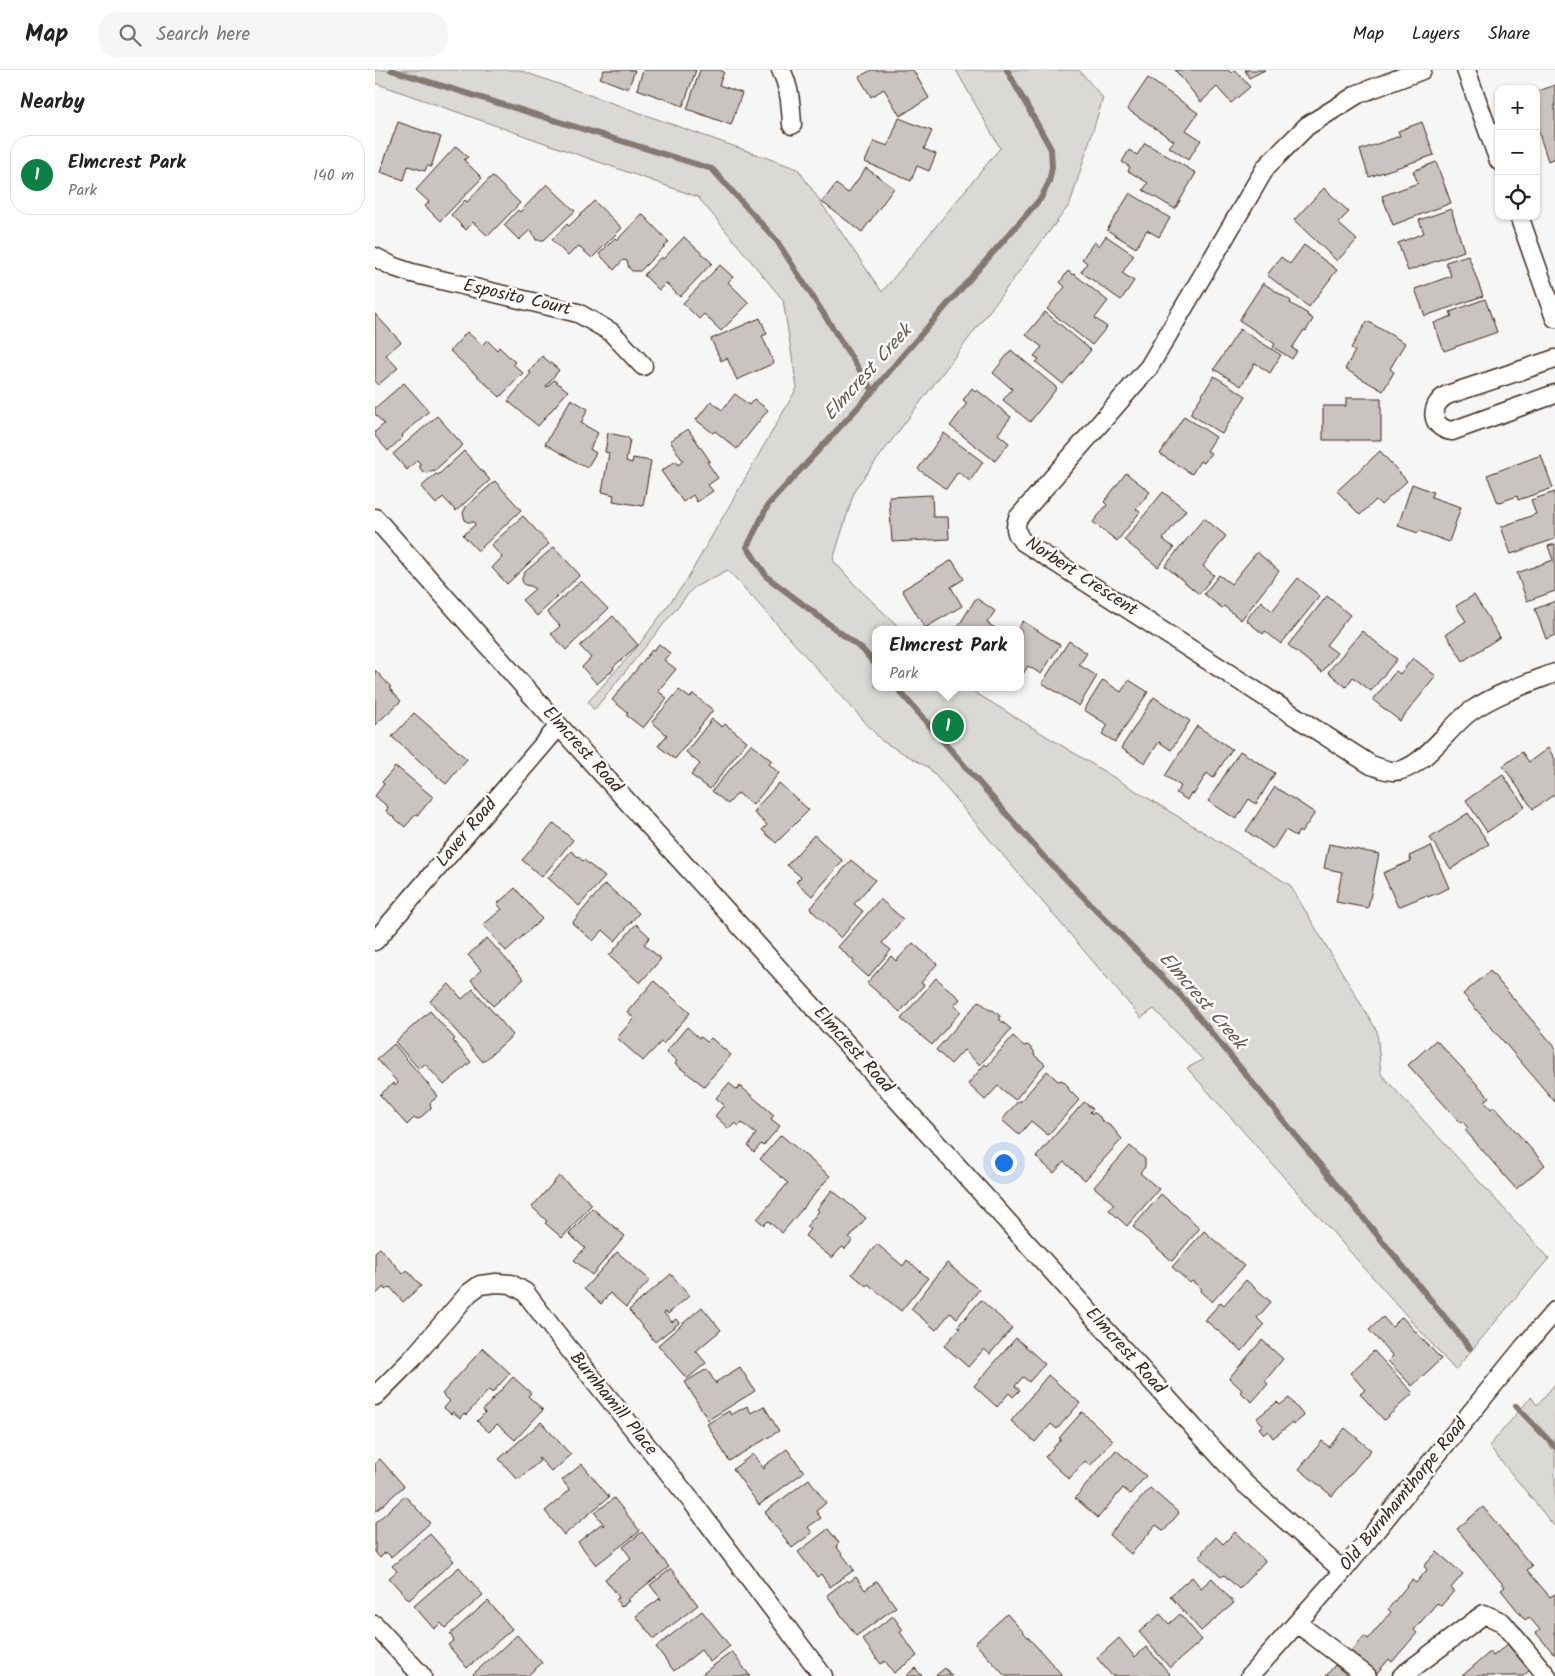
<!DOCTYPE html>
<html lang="en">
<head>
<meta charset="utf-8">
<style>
	:root { --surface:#fff; --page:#f6f6f6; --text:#222; --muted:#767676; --line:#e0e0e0; --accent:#0b8043 }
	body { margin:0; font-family:Kalam,sans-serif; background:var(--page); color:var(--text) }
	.controls { position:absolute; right:15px; top:15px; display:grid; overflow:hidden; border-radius:10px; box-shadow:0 1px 4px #0004 }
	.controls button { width:45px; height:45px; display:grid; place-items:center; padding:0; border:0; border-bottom:1px solid var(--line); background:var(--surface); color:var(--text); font:25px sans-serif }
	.you { position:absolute; left:628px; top:1092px; width:18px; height:18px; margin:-12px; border:4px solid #fff; border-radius:50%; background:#1a73e8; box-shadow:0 0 0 8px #1a73e833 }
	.badge { display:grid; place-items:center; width:32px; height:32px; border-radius:50%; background:var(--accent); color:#fff; font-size:16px; font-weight:700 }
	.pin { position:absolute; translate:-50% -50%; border:2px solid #fff; box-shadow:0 1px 5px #0006 }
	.popup { position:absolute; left:497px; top:556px; width:152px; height:65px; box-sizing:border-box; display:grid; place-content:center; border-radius:10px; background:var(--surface); filter:drop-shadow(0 1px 4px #0005); font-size:16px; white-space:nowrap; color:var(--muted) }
	.popup b { font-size:19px; color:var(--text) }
	.popup::after { content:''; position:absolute; left:50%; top:100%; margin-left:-10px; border:10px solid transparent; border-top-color:var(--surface) }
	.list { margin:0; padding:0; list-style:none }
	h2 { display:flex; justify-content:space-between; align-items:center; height:65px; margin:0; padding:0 20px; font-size:21px }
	h2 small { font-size:16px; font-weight:400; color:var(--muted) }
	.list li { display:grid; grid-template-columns:32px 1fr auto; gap:15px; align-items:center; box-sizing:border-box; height:80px; margin:0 10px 10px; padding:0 10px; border:1px solid var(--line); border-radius:20px }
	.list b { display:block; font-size:19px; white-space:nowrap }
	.list p { margin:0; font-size:16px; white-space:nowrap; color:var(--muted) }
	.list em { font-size:16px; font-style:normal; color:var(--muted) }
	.icon { flex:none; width:28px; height:28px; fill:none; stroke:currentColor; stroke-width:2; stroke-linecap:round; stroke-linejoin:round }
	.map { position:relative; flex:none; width:1180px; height:1606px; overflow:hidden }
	header { display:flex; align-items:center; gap:30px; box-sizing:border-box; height:70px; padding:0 25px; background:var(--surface); border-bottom:1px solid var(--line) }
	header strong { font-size:24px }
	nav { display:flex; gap:28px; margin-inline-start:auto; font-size:18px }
	.search { width:350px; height:45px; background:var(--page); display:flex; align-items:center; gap:12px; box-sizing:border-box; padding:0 18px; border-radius:20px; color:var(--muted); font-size:19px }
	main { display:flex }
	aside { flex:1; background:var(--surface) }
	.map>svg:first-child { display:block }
</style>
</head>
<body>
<header>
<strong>Map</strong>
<div class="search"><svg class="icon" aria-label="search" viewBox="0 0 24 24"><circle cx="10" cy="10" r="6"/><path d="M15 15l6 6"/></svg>Search here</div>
<nav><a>Map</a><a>Layers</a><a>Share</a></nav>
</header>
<main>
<aside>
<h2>Nearby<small></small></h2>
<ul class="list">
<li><span class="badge">1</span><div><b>Elmcrest Park</b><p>Park</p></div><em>140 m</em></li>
</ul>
</aside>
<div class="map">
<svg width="1180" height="1606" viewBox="0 0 1180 1606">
	<rect width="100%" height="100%" fill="#f7f6f6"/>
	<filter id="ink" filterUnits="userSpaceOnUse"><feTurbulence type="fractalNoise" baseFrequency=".02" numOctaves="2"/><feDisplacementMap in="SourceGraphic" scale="10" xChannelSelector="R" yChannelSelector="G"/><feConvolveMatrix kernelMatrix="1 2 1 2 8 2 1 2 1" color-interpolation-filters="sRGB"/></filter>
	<g filter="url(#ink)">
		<!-- green -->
		<path fill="#dbd9d6" stroke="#8b827a" d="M0,0H144L423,99L507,222L625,78L581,0H704L728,28L695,134L480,419L458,490L480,515L527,560H500V617H591L915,815L1002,961L1006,1004L1174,1188L1080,1300L812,998L828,990L779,939L766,948L554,698L507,671L353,500L318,518L219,640L213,632L263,576L311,511L422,318L408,230L323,127L0,13Z
			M1180,1314V1457L1114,1376L1156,1327L1162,1335Z"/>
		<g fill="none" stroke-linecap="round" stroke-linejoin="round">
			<!-- stream -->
			<path stroke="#847972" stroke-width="6" d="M16,0L337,99L402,171L498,321
				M500,594L488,580L392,507L372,477L393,435L498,321L528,285L666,128L674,112L677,97L676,79L632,0
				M521,617L668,786L808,928L1095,1278
				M1141,1336L1180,1377"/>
		</g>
		<!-- building -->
		<path fill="#c9c3c1" stroke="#3b2a1e" d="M229,0H260L253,19L225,8Z
			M268,0H321L308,36L262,19Z
			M325,0H344L349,2L344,15L367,23L356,55L312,39Z
			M496,0H538L554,28L525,46L509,19L496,27L484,7Z
			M800,0H853L856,3L860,0L875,17L856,33L842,17L826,32Z
			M870,0H890L874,8Z
			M773,8L823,43L811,60L826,70L813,90L794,77L799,71L752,39Z
			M1180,15V88L1173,91L1161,54V22Z
			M524,48L557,61L549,79L561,84L554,101L542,96L536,111L490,92L499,71L513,76Z
			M23,52L66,67L56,97L52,96L50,101L33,96L29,110L5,102Z
			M1047,52L1059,85L994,107L985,80L1025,66L1023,61Z
			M770,73L821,103L800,139L768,120L773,113L753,101L755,97L747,92L754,80L762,85Z
			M81,76L93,87L89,90L107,108L65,151L50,136L54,132L41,120Z
			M1061,92L1076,133L1018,155L1007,126L1043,113L1038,101Z
			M491,98L519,118L487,162L447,132L461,114L473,123Z
			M117,106L145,133L113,166L98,152L91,160L76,145L90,130L92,132Z
			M172,114L200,141L169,170H161L157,161L155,160L144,170L129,155L143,140L145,142Z
			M949,118L974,142L963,153L982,170L962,191L919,150Z
			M755,123L795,148L784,167L772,160L761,178L732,160Z
			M219,131L247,158L217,188L203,176L193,186L177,170L192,154L194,156Z
			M1076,139L1089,181L1033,201L1023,173L1049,163L1044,150Z
			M267,144L294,172L265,201H257L254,198L252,191L248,190L239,200L224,184L240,168L242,170Z
			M731,166L759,185L747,203L759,211L746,230L706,202L712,193L707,189L719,172L724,176Z
			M309,167L337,193L305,227L291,213L284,220L269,205L286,187L288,189Z
			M929,175L962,200L934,237L892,205L906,187L915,194Z
			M1093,185L1108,226L1050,246L1040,219L1076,206L1071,192Z
			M345,195L358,207L353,212L374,233L346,261L329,244L324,249L308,233Z
			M693,201L698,205L699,204L733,231L720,248L732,257L717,275L672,239L690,217L685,212Z
			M888,213L916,231L915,233L933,244L932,245L938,249L931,261L929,260L917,278L922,281L917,289L898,277L900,274L864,250Z
			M1110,229L1122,262L1069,281L1059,253L1077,246L1075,242Z
			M670,242L716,280L688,314L661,292L664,289L659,286L667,277L651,265Z
			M0,244L26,272L11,285L23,298L3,315L0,312Z
			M385,248L392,264L387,266L399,293L362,310L352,288L346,291L336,269Z
			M992,251L1030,273L1015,299L1019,302L1008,321L970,299L980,281L976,278Z
			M865,259L906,285L895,303L880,293L866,316L839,299Z
			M92,262L107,275L112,270L122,280L124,277L140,292L138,294L148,303L125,327L75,281Z
			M636,280L682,318L655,352L628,330L637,319L618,303Z
			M167,286L184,300L171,316L172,317L179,310L193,321L163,356L133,331L156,303L154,302Z
			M839,306L871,326L847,364L815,344Z
			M29,313L54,341L27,365L28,367L13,381L0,366V362L9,354L0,344V338Z
			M597,318L601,322L602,320L636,347L623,364L634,373L620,391L575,356L592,333L588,330Z
			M360,324L374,335L379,329L393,340L362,379L340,361L338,363L321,350L336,331L347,340Z
			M971,328H1006V370H948V336H971Z
			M196,329L213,339L206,353L223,363L215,379L221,383L212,398L170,374Z
			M62,346L88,375L59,401L58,400L52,403L48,402L45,398V393L42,390L32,400L18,384Z
			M809,346L841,367L832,381L836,383L829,393L825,391L817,404L785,384Z
			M313,359L335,391L332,392L343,408L333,415L338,421L322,432L318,425L308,432L286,401L301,391L303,395L308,391L295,371Z
			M233,363L252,367L255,370L251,391L257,393L258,388L276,391L268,436L238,431L239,425L227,422L234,383L230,382Z
			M569,363L608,392L595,411L583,402L571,419L543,399Z
			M89,381L115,410L81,441L68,427L61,434L46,417L61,404L63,405Z
			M1005,381L1032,411L1006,435L1001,430L985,445L962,421Z
			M1166,385L1178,418L1143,430L1142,426L1123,433L1112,405Z
			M751,403L775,422L761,439L765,442L742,471L718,452L732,435L729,432Z
			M120,411L146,440L103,481L88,465L100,455L99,452H92L90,450L88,443L91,437Z
			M1037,414L1058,422L1056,427L1086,437L1074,472L1044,461L1043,463L1023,456Z
			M788,422L811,440L788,469L799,478L783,497L749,470Z
			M1180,422V469L1136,484L1126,457L1161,444L1156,430Z
			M557,425L558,447H573L574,469L517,472L514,427Z
			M148,446L174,474L132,514L117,498L127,487L116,475Z
			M829,448L851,466L828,496L839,505L824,524L790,496Z
			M1180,474V521L1152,531L1142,503L1178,490L1173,476Z
			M179,477L205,505L162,546L147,530L160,519L156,516L150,515L147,511V508L150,502Z
			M882,482L904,501L866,550L849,536L847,538L829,524L844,505L856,514Z
			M577,490L589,509L576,517L587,536L550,558L527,520Z
			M923,508L945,526L906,574L890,561L888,564L871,550L886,531L897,541Z
			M206,511L233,539L191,580L176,564L185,556L172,542Z
			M1099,525L1125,567L1088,591L1071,564L1091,551L1081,536Z
			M952,526L975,545L951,575L962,583L947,602L913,575Z
			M601,528L620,541L612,553L623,560H581Z
			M1180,531V565L1171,569L1160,539Z
			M238,546L263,575L238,597L239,599L222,614L207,597L216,588L205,576Z
			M648,551L685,575L666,604L653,596L646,607V560H642Z
			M987,561L1022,589L996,621L978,607L971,617L953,602Z
			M694,571L712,583L704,595L722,606L704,636L667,613Z
			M284,574L295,583L289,590L301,599L283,621L292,628L268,658L251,645L253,643L237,630L277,580L278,581Z
			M1038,588L1061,606L1025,651L998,630L1021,601L1025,604Z
			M0,600L16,617L14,618L26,631L0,655Z
			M728,610L746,622L754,610L773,622L740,672L727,664L733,655L709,640Z
			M304,620L315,628L318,624L338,640L300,689L283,676L292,665L277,652Z
			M779,627L815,651L796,680L784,672L770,693L746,678Z
			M39,643L92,689L71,714L17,667Z
			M337,649L347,657L350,654L372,671L335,719L316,705L325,694L311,682Z
			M822,656L857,679L838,708L832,703L819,724L816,723L812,730L801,723L806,716L790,706Z
			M376,674L397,691L394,694L404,703L378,735L363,723L353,734L337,721Z
			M1173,678L1180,689V724L1158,739L1128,696L1147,682L1154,692Z
			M865,681L900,703L881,734L874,729L861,749L833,731Z
			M20,697L23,699V698L58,727L43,745L41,744L30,757L11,741L13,737L0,726L9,714L7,712Z
			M1128,705L1150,737L1112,762L1091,730Z
			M404,713L434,740L401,773L387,760L392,755L379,743L381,740L380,739Z
			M900,717L940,743L926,763L924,761L921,766L910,760L898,779L871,761Z
			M1093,743L1114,774L1076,799L1055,768Z
			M179,753L198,770L167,807L147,790Z
			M439,765L468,791L437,826L421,812L426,807L412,795Z
			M954,774L1004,784L993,838L961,832L967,802L949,798Z
			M1056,776L1074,818L1053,827L1052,825L1023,837L1008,803L1036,791L1034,786Z
			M196,781L208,791L209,790L230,807L204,836L173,808Z
			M476,790L500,810L479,834L488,841L466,868L435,839Z
			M230,814L264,843L240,871L228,860L218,871L197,853Z
			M140,818L167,849L131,881L108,855L127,839L122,834Z
			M505,829L528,849L507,873L516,880L493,907L478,893L479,891L463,877Z
			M261,854L275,867L269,874L286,889L265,913L234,886Z
			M112,868L149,909L118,936L96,910L106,900L93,885Z
			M538,873L562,894L546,913L549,915L525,942L492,913L516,886L521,891Z
			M1115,901L1180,977V1032L1088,924Z
			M561,908L585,929L579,936L586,941L557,975L526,949Z
			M279,911L315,943L288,974L286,972L268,991L242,968L259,948L252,942Z
			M74,914L87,929L98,919L138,965L108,992L55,931Z
			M604,931L615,940H618L625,946V950L636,959L605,995L589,980L576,994L561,980Z
			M55,941L80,969L78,971L96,992L69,1015L50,994L44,999L20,972Z
			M312,957L324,968L326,967L332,972L336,968L356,985L329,1016L300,994L302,991L291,982Z
			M638,966L649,976L653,975L659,981V985L670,994L640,1030L623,1016L610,1030L593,1014L610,994L612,996Z
			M1061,970L1114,1027L1109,1031L1116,1039L1119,1036L1170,1095L1141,1119L1090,1060L1093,1058L1087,1051L1085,1052L1033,995Z
			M19,974L63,1026L55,1033L56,1038L44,1049L39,1048L32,1055L5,1025L18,1013L20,1016L23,1013L2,989Z
			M672,1001L683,1011L687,1010L693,1016L694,1020L704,1030L673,1065L656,1051L644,1065L627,1050L644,1030L645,1032Z
			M354,1013L362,1020L365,1016L399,1045L396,1049L405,1056L388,1076L386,1074L379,1082L373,1076L381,1064L367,1053L364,1056L360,1053L354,1059L340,1046L349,1035L341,1028Z
			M709,1032L718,1039L715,1042L716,1043H720L725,1047L726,1050L737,1057L747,1069L710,1110L689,1092L679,1103L661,1087Z
			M406,1065L455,1106L407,1163L393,1151L389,1155L382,1149L413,1113L385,1089Z
			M755,1076L770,1089V1097L765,1103L784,1119L752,1156L734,1140L739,1134L719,1117Z
			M184,1106L217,1134L187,1168L170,1153L172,1151L157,1137Z
			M457,1120L491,1148L474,1168L478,1170L470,1179L467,1177L457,1188L430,1166L435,1159L431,1157L444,1141L442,1139Z
			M786,1124L825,1158L797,1191L758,1157Z
			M217,1138L250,1166L217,1205L199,1190L210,1178L194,1164Z
			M829,1161L869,1196L837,1232L825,1221L827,1219L817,1211L815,1213L797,1197Z
			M502,1174L528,1196L532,1190L553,1208L526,1241L493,1214L491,1216L477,1204Z
			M5,1178L28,1204L32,1200L46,1216L28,1232L15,1217L11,1220L9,1217L0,1225V1182Z
			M242,1182L275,1210L251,1237L235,1223L226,1234L209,1219Z
			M572,1193L604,1220L582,1248L575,1243L561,1260L536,1239Z
			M296,1204L314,1226L293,1244L291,1242L289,1243L297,1252L301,1249L304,1253L280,1272L254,1240Z
			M871,1210L896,1232L882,1248L889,1255L867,1281L830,1250L846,1232L849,1235Z
			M606,1230L637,1258L615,1284L609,1279L593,1297L569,1276L585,1258L583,1256Z
			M327,1237L346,1260L321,1281L331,1293L312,1309L283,1275Z
			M1008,1247L1017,1257L1027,1247L1066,1289L1037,1316L1013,1291L1018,1286L994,1260Z
			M641,1268L670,1294L654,1312L648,1307L640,1316L645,1320L638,1327L634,1323L622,1337L599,1316Z
			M887,1270L908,1289L890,1311L893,1314L877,1332L865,1322L867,1320L854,1308Z
			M108,1278L135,1303L117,1323L114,1320L91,1345L89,1343L85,1348L78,1342L76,1344L69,1338L75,1331L67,1324Z
			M999,1281L1038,1323L1009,1350L985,1324L990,1320L975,1303Z
			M365,1297L380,1321L333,1350L310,1312L332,1299L341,1314L342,1313L341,1312Z
			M673,1305L705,1333L682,1359L676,1354L660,1372L636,1351Z
			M138,1307L156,1323L153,1326L168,1340L140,1370L122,1354L114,1362L102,1351L110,1343L108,1340Z
			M914,1328L929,1346L918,1355L917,1353L898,1368L893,1361L889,1364L884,1358L888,1355L882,1348L902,1332L905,1335Z
			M372,1336L376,1343L389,1336L404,1361L354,1391L332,1354L354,1341L356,1345Z
			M707,1342L738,1370L715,1396L710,1391L694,1409L670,1387L686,1369L684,1368Z
			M166,1352L196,1385L177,1402L164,1388L163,1389L165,1391L143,1410L124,1389Z
			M970,1358L996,1380L957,1426L924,1399L947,1371L954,1377Z
			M412,1379L429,1402L384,1435L358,1399L378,1384L389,1399L390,1397L389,1396Z
			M741,1380L771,1406L755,1424L748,1418L723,1448L700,1428Z
			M5,1389L29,1416L0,1442V1393Z
			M207,1394L234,1427L189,1465L170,1441L195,1420L187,1410Z
			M434,1409L451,1433L441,1441L446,1448L433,1457L437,1463L417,1478L390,1442Z
			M775,1418L804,1443L789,1461L781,1455L756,1484L734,1465Z
			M30,1426L55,1453L16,1487L11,1482L5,1488L0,1482V1453Z
			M239,1428L265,1461L221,1495L203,1472L226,1454L228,1456L229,1455L220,1443Z
			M1108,1437L1157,1496L1152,1500L1175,1527L1180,1524V1585L1161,1563L1165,1560L1154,1547L1150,1550L1126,1520L1130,1517L1082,1459Z
			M453,1459L464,1473L461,1476L479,1500L455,1517L446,1504L442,1507L423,1482Z
			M267,1462L294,1497L252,1530L254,1531L246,1537L241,1530L244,1527L230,1509L256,1488L248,1477Z
			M860,1462L890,1491L864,1519L849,1505L846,1507L825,1487L828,1483L827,1482L841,1467L848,1474Z
			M55,1464L79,1491L34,1530L14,1508L22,1501L17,1496Z
			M1062,1482L1088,1504L1076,1518L1079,1521L1066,1536L1062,1533L1039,1560L1042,1563L1017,1592L1014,1589L1002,1603L976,1581L989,1566L993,1569L1016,1542L1013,1539L1037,1510L1041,1513L1052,1500L1049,1496Z
			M84,1497L108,1525L70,1558L66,1553L59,1559L39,1536Z
			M296,1499L323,1535L279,1569L261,1546L284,1529L285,1530L286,1529L275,1515Z
			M481,1507L490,1520L502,1511L521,1537L481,1566L452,1525L472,1510L474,1512Z
			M817,1507L826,1518L837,1508L859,1533L826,1561L795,1526Z
			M113,1531L137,1559L92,1598L73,1575L79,1570L75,1564Z
			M327,1541L355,1576L335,1592L326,1580L299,1601L281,1577Z
			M632,1544L688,1606H630L600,1573Z
			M785,1544L794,1554L805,1544L827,1570L795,1598L764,1562Z
			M518,1546L528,1560L525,1562L542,1586L519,1603L510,1591L506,1594L487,1569Z
			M142,1565L167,1593L152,1606H100L98,1604Z
			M744,1568L760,1587L771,1577L795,1604L793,1606H737L722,1588Z
			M1133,1574L1155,1600L1148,1606H1087L1115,1582L1118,1586Z
			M357,1582L375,1606H325L335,1598Z
			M960,1595L973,1606H951Z
			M540,1598L547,1606H531Z
			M570,1598L577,1606H560Z"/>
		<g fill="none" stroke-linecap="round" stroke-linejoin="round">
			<!-- street casing -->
			<g stroke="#3b2a1e" stroke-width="21">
				<path id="street" d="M406,0C415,18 416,36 417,55
					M1047,0L983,24L932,56L891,97L774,297L643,448C639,458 641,463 647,471L996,695C1003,697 1010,701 1018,701C1046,702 1073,657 1096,641C1121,624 1151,614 1180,603
					M1091,0L1124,91
					M1144,146L1180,248
					M0,187L19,197L37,203L203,243L236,262L268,296
					M1180,289L1072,325C1054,335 1055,358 1077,361L1180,324
					M0,448L184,656L869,1413L968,1501
					M0,871L184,656
					M0,1326L36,1290L94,1223L105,1215L121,1213L136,1214L150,1222L178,1259L318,1433L448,1606
					M922,1553L992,1606
					M0,1555L47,1606
					M875,1606L968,1501L1149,1277L1180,1241
					M1027,1606L1109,1544L1127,1552L1172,1606"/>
			</g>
			<!-- street -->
			<use href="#street" stroke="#fff" stroke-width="18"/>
		</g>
	</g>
	<g text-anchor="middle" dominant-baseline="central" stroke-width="5" stroke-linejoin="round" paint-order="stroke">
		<!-- street labels -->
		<g font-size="18" fill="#3b2a1e" stroke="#fff">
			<text transform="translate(142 228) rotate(13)">Esposito Court</text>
			<text transform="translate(706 507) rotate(33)">Norbert Crescent</text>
			<text transform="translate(207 680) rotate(48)">Elmcrest Road</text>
			<text transform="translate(92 763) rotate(-50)">Laver Road</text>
			<text transform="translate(478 980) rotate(48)">Elmcrest Road</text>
			<text transform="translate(750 1281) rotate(48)">Elmcrest Road</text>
			<text transform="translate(238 1334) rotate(51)">Burnhamill Place</text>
			<text transform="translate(1029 1425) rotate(-51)">Old Burnhamthorpe Road</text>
		</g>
		<!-- water labels -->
		<g font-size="19" font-style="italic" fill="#65584f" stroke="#fff">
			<text transform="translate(493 303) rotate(-48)">Elmcrest Creek</text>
			<text transform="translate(827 931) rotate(49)">Elmcrest Creek</text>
		</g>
	</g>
</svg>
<div class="controls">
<button>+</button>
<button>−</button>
<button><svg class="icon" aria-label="locate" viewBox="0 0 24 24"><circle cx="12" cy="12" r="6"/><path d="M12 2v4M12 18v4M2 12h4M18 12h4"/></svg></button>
</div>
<div class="you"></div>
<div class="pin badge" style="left:573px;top:656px">1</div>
<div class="popup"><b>Elmcrest Park</b>Park</div>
</div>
</main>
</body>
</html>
